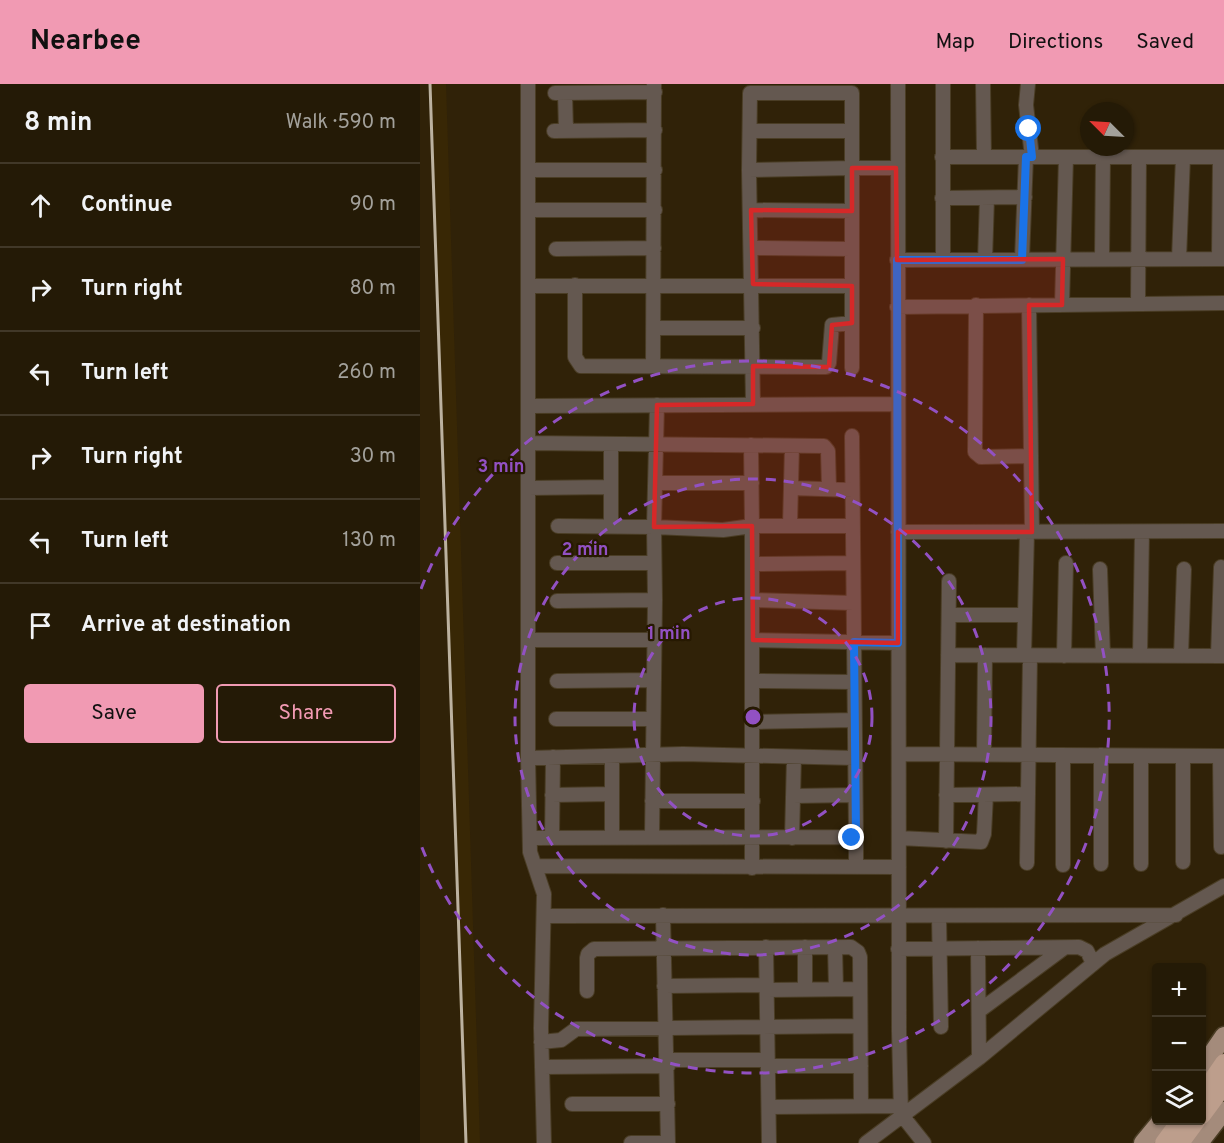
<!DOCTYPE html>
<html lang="en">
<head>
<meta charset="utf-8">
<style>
	:root { --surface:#241a06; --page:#302714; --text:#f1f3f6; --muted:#a3a19b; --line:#413828; --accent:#f19ab3 }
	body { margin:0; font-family:Overpass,sans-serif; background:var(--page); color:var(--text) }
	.controls { position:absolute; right:18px; bottom:18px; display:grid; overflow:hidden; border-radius:6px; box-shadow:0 2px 4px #0004 }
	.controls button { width:54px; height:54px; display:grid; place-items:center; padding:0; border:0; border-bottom:2px solid var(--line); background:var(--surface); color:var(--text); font:30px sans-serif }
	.compass { position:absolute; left:660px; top:18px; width:54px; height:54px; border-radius:50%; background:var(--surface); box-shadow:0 2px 4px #0004; rotate:294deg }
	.stop { position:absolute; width:18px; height:18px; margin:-14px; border:4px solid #1a73e8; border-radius:50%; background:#fff }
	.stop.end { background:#1a73e8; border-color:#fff; box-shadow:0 2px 6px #0008 }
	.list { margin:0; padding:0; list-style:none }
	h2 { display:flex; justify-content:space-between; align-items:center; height:78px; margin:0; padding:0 24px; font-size:26px }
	h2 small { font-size:20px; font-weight:400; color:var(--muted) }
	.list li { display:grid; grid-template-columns:39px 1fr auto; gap:18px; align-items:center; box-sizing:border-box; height:84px; padding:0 24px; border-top:2px solid var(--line) }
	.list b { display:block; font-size:22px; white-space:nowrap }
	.list em { font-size:20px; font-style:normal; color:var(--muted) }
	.actions { display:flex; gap:12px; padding:18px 24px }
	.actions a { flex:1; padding:14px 0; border:2px solid var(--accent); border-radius:6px; text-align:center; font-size:21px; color:var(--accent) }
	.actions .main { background:var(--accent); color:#111 }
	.icon { flex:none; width:33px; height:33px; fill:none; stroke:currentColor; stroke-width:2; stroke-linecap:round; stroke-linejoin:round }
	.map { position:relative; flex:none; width:804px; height:1059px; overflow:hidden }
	header { display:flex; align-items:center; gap:36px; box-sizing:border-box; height:84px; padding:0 30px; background:var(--accent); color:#111 }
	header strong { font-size:28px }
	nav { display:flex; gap:33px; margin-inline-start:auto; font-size:21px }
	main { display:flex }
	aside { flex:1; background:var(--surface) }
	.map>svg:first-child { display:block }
</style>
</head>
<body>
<header>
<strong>Nearbee</strong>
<nav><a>Map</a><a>Directions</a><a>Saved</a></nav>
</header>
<main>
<aside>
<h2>8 min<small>Walk · 590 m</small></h2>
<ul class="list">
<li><svg class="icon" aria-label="ahead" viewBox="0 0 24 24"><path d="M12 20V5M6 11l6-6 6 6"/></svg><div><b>Continue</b></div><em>90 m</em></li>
<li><svg class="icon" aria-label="right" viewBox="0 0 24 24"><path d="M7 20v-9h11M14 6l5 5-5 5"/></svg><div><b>Turn right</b></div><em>80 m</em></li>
<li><svg class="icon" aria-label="left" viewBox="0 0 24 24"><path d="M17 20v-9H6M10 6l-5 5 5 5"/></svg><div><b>Turn left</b></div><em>260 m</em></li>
<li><svg class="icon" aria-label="right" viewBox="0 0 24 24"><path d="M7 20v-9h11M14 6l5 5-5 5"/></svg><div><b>Turn right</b></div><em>30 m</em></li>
<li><svg class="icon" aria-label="left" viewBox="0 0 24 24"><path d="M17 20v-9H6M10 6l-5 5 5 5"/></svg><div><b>Turn left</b></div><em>130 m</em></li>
<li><svg class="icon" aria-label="arrive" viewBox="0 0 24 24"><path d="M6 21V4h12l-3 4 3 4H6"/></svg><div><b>Arrive at destination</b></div></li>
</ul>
<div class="actions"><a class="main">Save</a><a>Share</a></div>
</aside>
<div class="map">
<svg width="804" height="1059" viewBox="0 0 804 1059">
	<rect width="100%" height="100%" fill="#302208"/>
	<!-- built -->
	<path fill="#382705" d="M10,0H26L60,1059H44Z"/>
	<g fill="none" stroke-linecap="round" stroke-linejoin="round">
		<!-- minor casing -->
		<g stroke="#4a3d25" stroke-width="16">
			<path id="minor" d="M108,0V674L110,768L124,810L121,944L124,1059
				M478,0L479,947L481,1030L504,1059
				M563,0L564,73
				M608,0L606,21L612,73
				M135,9L235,8
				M145,9L146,47
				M134,47L235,46
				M330,47H430
				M522,73H804
				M108,86H235
				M329,86L333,320
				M522,114L605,113
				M108,126H235
				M331,126L432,127
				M332,164L431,165
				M136,165L234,164
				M602,175L606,73
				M682,175L683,73
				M759,175L763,73
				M799,175L800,73
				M477,176L804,175
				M523,176V0
				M565,176L567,114
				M155,201V273L161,282L406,283L409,279L412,241L432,239
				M108,202H432
				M718,220L719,73
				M556,221L555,368L561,373L611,372
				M609,221L612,448
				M642,221L646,73
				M477,223L804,219
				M233,244H333
				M233,282L234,0
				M432,284V84L329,86L330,9H432V84H476
				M237,321L234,443L303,446L332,442V784
				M109,322L478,320
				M108,359L404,362L408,367L409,405
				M191,360V442
				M331,361L332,442H432
				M235,399H332
				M108,404L191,403
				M371,404L432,406
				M370,441L372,362
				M138,442L234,443L235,516L232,753
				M478,448L804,447
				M137,479H234
				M332,480L432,479
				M680,485L683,572
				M333,516L433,519
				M137,517L235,516
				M529,531H605
				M109,556H235
				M333,556L478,559
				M528,571L804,572
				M604,572L607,448
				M644,572L646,479
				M720,572L722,448
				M761,572L764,485
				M798,572L801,483
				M137,597L234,596
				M333,597L434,598
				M136,635H233
				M333,638L434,636
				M479,670L804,672
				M564,671L565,571
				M763,672V778
				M800,672L801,763
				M108,674L263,670L435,674
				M132,711L192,710
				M526,711L608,710
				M373,712L435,711
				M232,717H333
				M192,753V672
				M111,754L436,753L432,352
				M132,754L133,673
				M372,754L374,673
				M479,754L561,758L564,750L566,711
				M526,757L529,497
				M607,779L610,572
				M681,780V671
				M721,780V672
				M643,781V671
				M115,782L479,783
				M436,783V753
				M243,831L248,1059
				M125,832L756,831
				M519,833L521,943
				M346,863L349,1059
				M415,863L416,905
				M558,864L559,974
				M478,865L659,863L667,867L673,879
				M244,902L347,901
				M385,905V863
				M347,906L440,905
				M167,907V874L168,870L174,865L431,863L438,868L440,873L441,1022
				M559,927L644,864
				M121,958L141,956L156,945L440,942
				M247,976H348
				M348,982H441
				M122,983L248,982
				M152,1020H248
				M349,1023L481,1022
				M211,1059H248
				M446,1059L559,974L685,870L804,802"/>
		</g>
		<!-- major casing -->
		<g stroke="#4a3d25" stroke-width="21">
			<path id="major" d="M782,984L804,952
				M723,1059L742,1036
				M779,1059L804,1027"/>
		</g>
		<!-- highway casing -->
		<g stroke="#4a3d25" stroke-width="21">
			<path id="highway" d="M782,1011L804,979
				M782,1031L804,1001
				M744,1059L761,1036
				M760,1059L777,1036"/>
		</g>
		<!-- minor -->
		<use href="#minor" stroke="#645850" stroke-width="14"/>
		<!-- major -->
		<use href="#major" stroke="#a48b7b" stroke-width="18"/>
		<!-- highway -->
		<use href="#highway" stroke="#bd9e8c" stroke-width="18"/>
		<!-- rail -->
		<path stroke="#bcb2a0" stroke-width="3" d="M10,0L46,1059"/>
	</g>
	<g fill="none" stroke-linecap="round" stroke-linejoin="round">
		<!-- route -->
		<path stroke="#1a73e8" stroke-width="8" d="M432,754L436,753L434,558L478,559L477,176H602L606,73H612L609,45"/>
	</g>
	<!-- marked area -->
	<path fill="#d62828" fill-opacity="0.2" stroke="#d62828" stroke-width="4.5" stroke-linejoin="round" d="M432,84H476L477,176L643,175L642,221H609L612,448H478V559L333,556L332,442L234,443L237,321L333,320V282L409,283L412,241L432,239V202L333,200L331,126L432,127Z"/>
	<!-- distance rings -->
	<g fill="none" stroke="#9251c3" stroke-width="3" stroke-dasharray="10 8">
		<circle cx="333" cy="633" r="119"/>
		<circle cx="333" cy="633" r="238"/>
		<path d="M1 505A356 356 0 1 1 1 761"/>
	</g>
	<circle cx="333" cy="633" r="9" fill="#9251c3" stroke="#261901" stroke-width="3"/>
	<g font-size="18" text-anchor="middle" font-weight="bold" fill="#9251c3" stroke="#261901" stroke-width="4.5" stroke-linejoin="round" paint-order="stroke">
		<text x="81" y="388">3 min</text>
		<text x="165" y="471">2 min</text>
		<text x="249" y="555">1 min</text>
	</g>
</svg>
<div class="controls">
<button>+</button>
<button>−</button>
<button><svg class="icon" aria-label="layers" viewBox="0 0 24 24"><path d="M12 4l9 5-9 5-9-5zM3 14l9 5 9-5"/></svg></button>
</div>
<svg class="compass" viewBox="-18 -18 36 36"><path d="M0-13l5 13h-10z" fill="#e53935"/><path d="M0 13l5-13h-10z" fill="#a3a19b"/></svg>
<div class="stop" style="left:609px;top:45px"></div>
<div class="stop end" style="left:432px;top:754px"></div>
</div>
</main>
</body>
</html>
